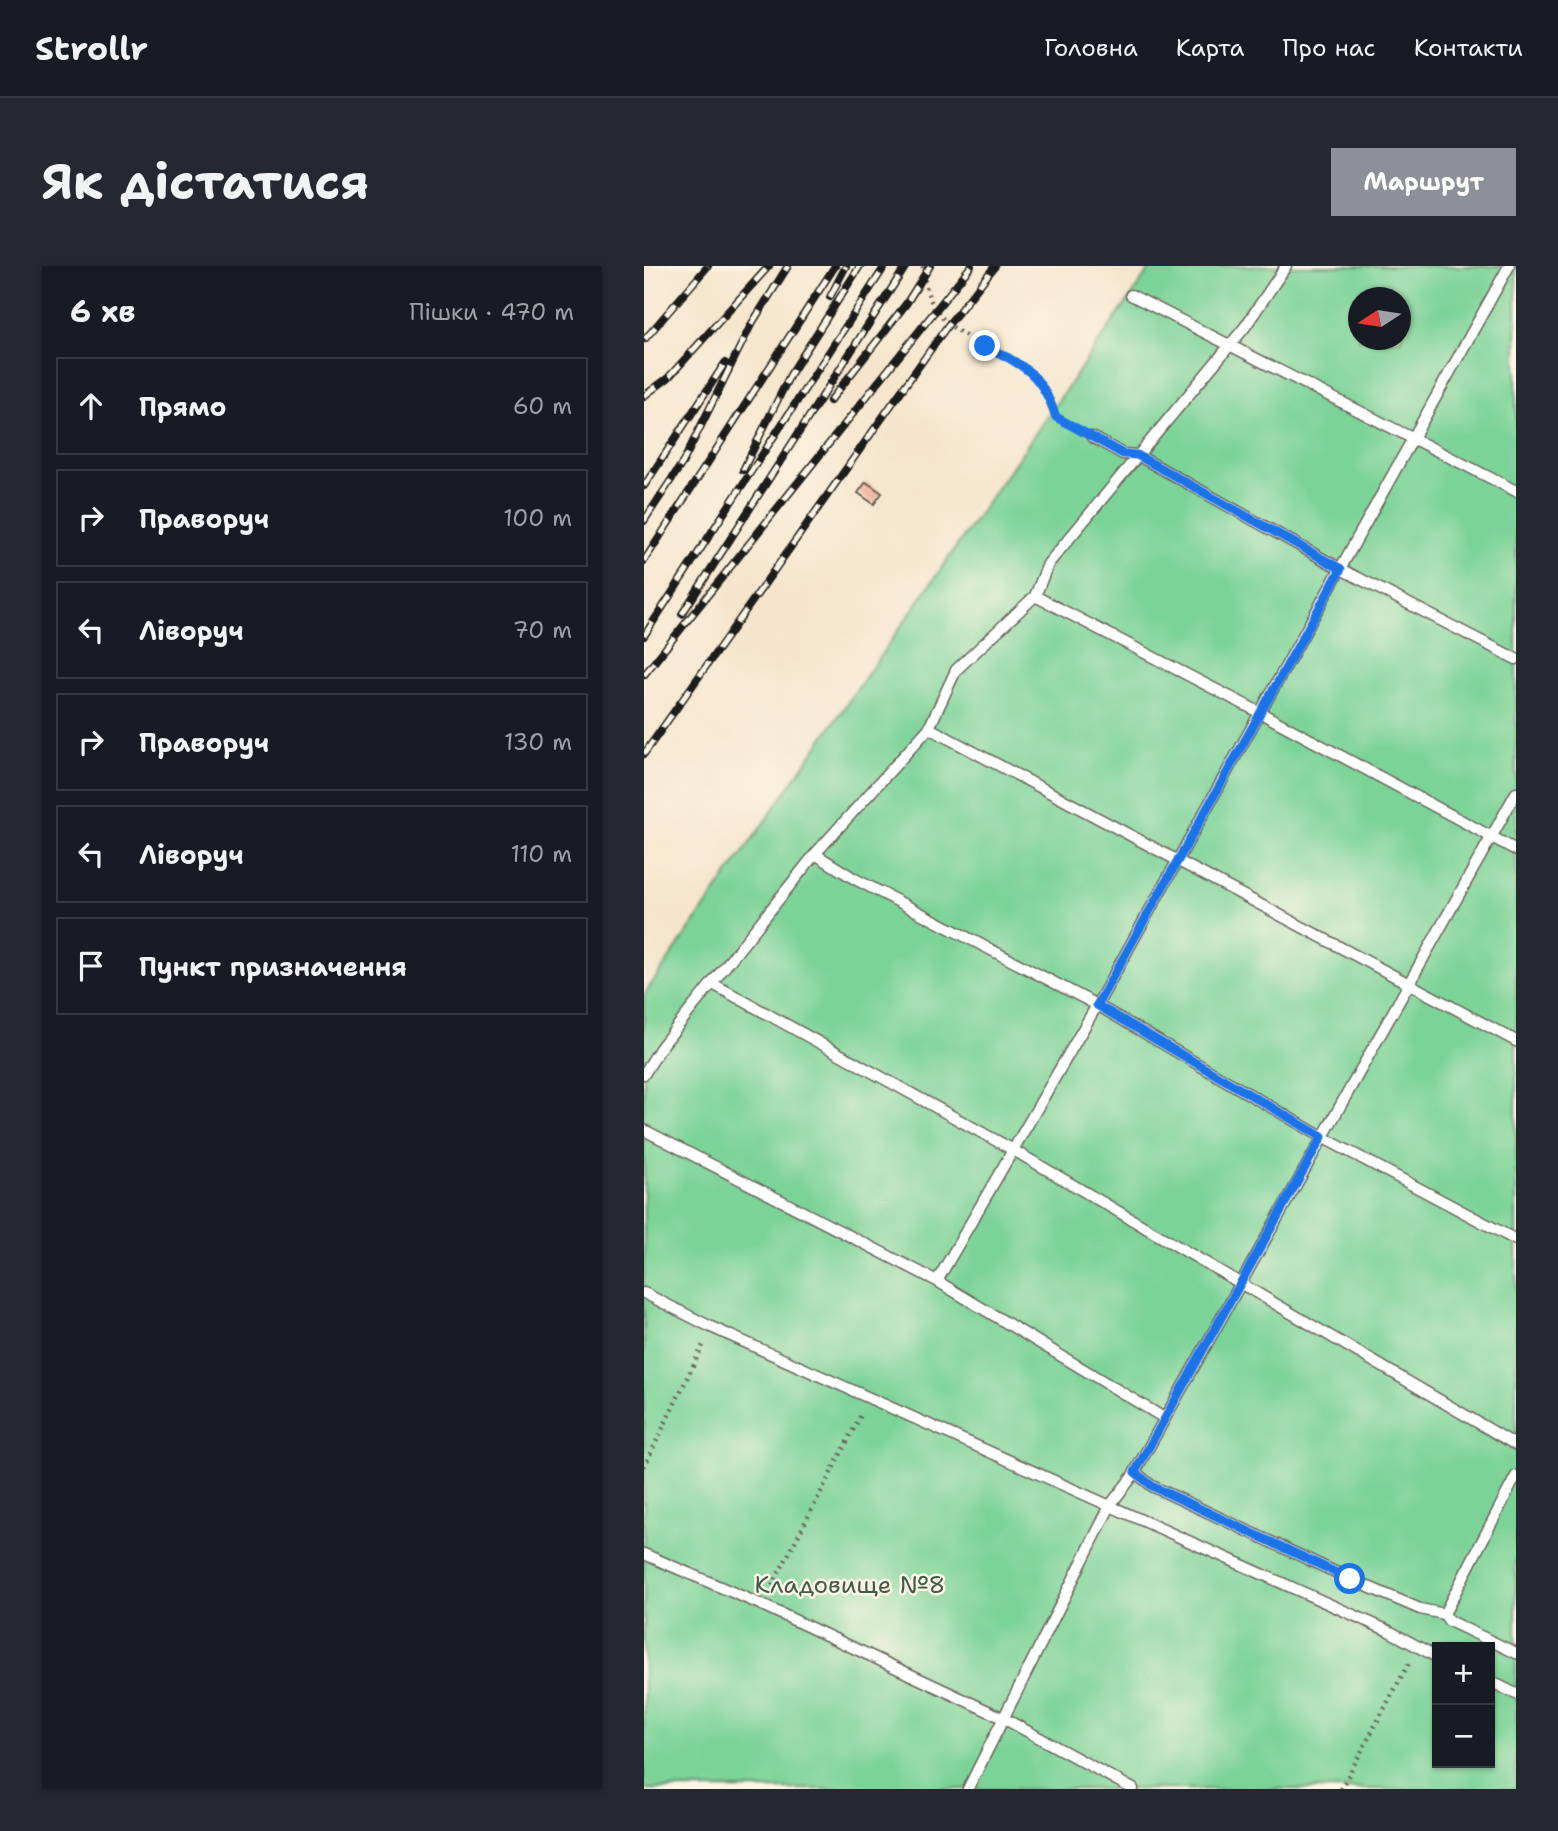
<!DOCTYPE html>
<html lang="uk">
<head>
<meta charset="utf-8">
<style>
	:root { --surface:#171b24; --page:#242831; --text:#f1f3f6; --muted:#9ea1a6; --line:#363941; --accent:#8c9099 }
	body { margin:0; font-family:"Shantell Sans",sans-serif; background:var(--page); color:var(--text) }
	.controls { position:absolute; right:21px; bottom:21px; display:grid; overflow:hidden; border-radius:0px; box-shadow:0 2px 5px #0004 }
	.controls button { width:63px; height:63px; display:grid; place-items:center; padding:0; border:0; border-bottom:2px solid var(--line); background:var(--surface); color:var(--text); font:35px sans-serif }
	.compass { position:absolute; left:704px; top:21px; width:63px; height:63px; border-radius:50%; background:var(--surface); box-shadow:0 2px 5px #0004; rotate:258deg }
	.stop { position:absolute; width:21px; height:21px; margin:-16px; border:5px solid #1a73e8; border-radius:50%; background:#fff }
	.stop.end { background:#1a73e8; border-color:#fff; box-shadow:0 2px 7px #0008 }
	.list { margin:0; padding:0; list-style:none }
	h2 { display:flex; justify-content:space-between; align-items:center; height:91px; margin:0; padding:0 28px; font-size:30px }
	h2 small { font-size:23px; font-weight:400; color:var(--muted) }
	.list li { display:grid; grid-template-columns:46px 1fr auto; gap:21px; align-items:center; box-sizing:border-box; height:98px; margin:0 14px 14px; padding:0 14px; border:2px solid var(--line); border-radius:0px }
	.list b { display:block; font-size:26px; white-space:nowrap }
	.list em { font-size:23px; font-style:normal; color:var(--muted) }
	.icon { flex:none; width:38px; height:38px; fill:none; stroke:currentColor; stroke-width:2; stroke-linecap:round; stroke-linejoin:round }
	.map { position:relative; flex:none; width:872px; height:1523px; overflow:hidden; border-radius:0px }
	header { display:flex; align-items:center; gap:42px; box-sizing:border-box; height:98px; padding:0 35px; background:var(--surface); border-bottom:2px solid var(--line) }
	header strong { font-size:33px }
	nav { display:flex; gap:38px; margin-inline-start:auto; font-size:24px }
	.intro { display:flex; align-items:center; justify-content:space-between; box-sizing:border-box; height:168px; padding:0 42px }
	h1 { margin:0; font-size:49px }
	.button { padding:18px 32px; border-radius:0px; background:var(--accent); color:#fff; font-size:24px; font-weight:700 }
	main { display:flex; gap:42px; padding:0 42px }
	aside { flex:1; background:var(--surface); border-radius:0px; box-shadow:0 2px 5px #0004 }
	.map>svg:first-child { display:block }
</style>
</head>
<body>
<header>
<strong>Strollr</strong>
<nav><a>Головна</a><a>Карта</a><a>Про нас</a><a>Контакти</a></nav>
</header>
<div class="intro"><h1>Як дістатися</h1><a class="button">Маршрут</a></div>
<main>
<aside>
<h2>6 хв<small>Пішки · 470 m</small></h2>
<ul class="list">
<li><svg class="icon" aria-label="ahead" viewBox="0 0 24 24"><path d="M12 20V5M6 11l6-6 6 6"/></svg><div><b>Прямо</b></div><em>60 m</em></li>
<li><svg class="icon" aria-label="right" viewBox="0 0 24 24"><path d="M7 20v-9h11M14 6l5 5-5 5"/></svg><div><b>Праворуч</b></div><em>100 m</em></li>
<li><svg class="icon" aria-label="left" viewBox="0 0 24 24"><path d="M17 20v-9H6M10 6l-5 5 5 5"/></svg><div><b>Ліворуч</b></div><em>70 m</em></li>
<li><svg class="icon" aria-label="right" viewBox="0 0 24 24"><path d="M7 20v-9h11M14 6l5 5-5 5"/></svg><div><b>Праворуч</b></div><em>130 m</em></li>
<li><svg class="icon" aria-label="left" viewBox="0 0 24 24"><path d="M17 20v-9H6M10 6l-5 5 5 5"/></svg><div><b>Ліворуч</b></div><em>110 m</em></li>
<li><svg class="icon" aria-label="arrive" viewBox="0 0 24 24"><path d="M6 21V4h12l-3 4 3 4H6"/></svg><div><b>Пункт призначення</b></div></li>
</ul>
</aside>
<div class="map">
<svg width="872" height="1523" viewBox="0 0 872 1523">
	<rect width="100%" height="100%" fill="#fcf5e5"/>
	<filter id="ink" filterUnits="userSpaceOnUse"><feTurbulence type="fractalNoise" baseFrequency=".0143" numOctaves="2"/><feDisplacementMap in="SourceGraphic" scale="14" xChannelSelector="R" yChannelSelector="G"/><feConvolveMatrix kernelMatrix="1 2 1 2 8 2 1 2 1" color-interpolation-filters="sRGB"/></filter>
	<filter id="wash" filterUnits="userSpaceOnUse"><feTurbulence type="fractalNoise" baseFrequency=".00686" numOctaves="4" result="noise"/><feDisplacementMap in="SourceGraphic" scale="28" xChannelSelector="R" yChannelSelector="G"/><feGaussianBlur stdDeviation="1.57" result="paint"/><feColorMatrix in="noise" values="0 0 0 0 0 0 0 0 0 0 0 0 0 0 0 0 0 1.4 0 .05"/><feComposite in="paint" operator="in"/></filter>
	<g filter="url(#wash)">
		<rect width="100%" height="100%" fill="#f6e5cc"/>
		<!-- green -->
		<path fill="#7cd398" stroke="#4c785a" stroke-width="2" fill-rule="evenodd" d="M508,0H872V1523H0V729ZM715,32H757V74H715ZM793,1381H846V1497H793Z"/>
		<g id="blocks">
			<!-- building -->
			<path fill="#f2af9d" d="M222,216L238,227L230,238L214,227Z"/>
		</g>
	</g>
	<g filter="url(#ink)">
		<use href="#blocks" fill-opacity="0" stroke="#68625a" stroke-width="2"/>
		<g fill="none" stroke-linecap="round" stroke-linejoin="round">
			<!-- lane casing -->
			<g stroke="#68625a" stroke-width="13">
				<path id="lane" d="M487,29L872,225
					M448,171L479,188L493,189L697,303L872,393
					M391,330L615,446L872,584
					M285,462L872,775
					M171,588L211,613L453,739L678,871L872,974
					M69,718L371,885L872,1179
					M0,808L17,781L171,588L285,462L312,404L391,330L404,298L601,61L642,0
					M0,864L293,1015L520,1152
					M293,1015L453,739L865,0
					M0,1027L67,1061L745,1365L793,1391
					M491,1206L508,1220L706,1313L776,1343L800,1348
					M872,1210L800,1348L805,1355L872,1387
					M0,1288L118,1339L359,1452L489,1523
					M846,1415L872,1428
					M324,1523L467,1238L488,1211L872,527"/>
			</g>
			<!-- path -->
			<path stroke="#68625a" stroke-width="4.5" stroke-dasharray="2 5" stroke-linecap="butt" d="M279,0C284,90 372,67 403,125C407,132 409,143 412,151L436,164
				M0,1201L61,1075
				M125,1326L218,1147
				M697,1523L766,1395"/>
			<!-- lane -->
			<use href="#lane" stroke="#fff" stroke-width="10"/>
			<!-- rail casing -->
			<g stroke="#1c1c1c" stroke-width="8">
				<path id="rail" d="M186,31L202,0
					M1,73L64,0
					M0,130L24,112L125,0
					M186,135L262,38L286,0
					M99,204L146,109L216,0
					M0,220L81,97
					M0,255L39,196L107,59L144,0
					M0,295L191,0
					M38,348L262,0
					M0,370L241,0
					M0,409L327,0
					M0,488L304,59L351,0"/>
			</g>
			<!-- rail -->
			<use href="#rail" stroke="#fcf5e5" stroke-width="5" stroke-dasharray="16" stroke-linecap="butt"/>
		</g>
	</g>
	<g fill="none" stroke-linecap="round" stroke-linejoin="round" filter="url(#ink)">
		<!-- route -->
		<path stroke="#1a73e8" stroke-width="9" d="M341,80C381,100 397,107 412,151L479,188L493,189L697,303L453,739L678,871L491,1206L508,1220L706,1313"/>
	</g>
	<g text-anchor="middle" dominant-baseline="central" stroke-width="5" stroke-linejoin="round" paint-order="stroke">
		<!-- park labels -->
		<g font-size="24" fill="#3e5c47" stroke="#fcf5e5">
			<text x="206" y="1319">Кладовище №8</text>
		</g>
	</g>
</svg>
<div class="controls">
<button>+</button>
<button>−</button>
</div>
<svg class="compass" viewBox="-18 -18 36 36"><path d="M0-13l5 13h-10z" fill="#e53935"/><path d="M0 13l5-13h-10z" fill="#9ea1a6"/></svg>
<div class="stop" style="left:706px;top:1313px"></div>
<div class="stop end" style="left:341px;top:80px"></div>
</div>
</main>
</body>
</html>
